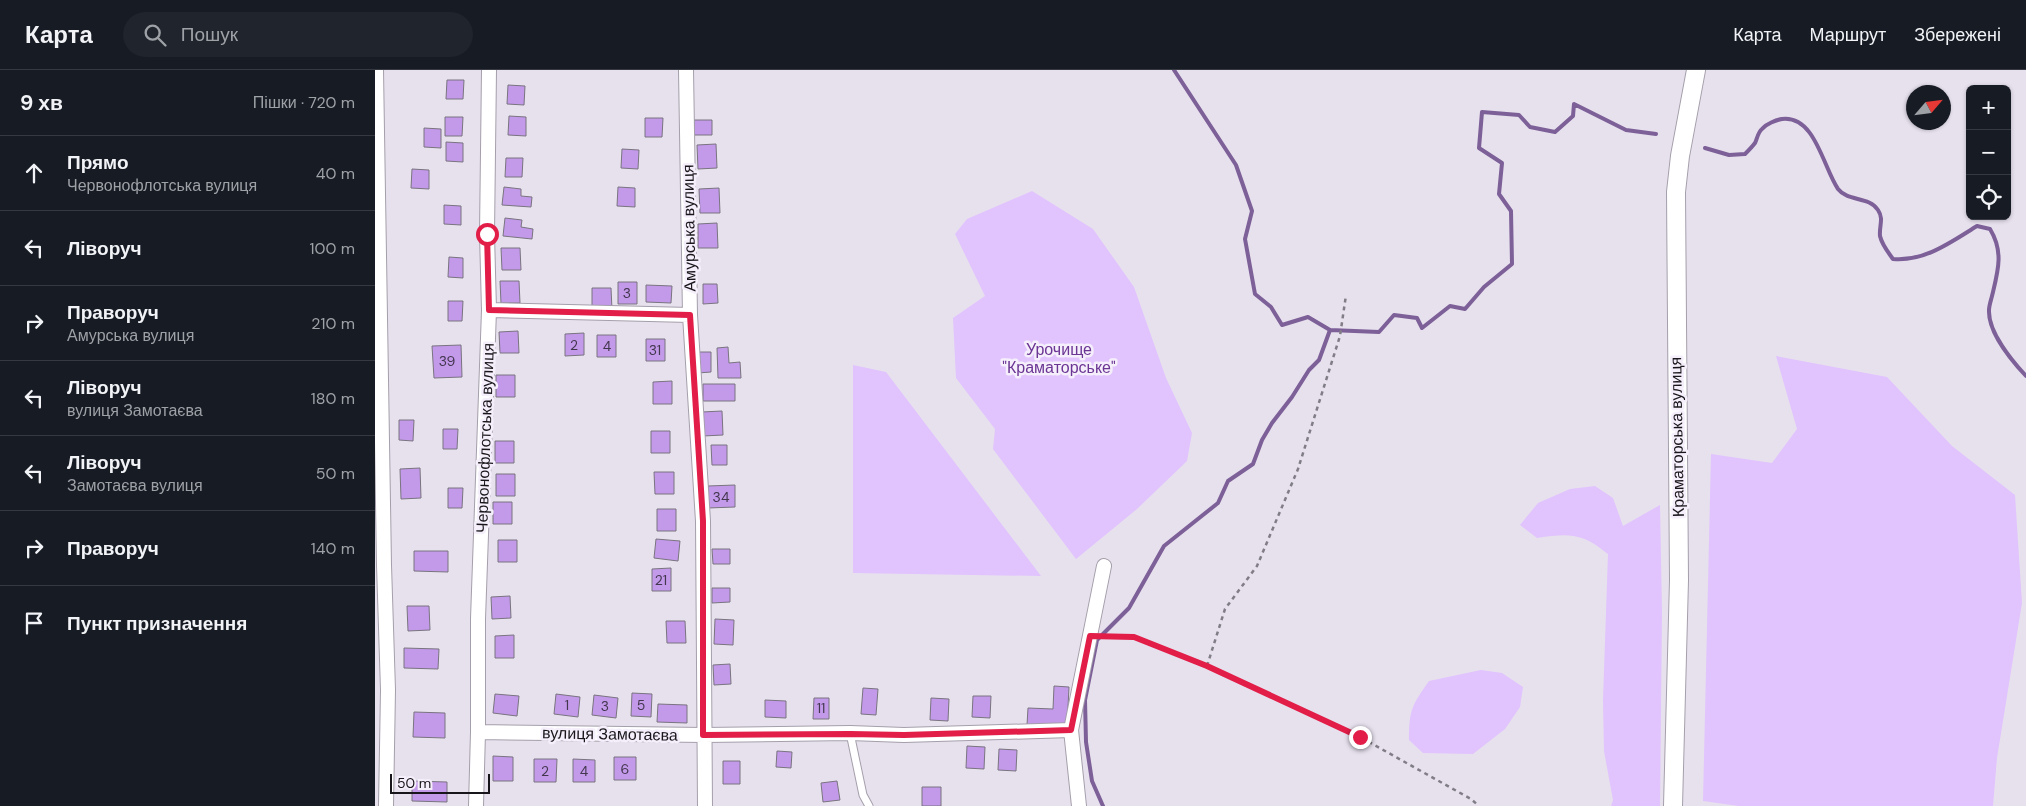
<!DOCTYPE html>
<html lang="uk">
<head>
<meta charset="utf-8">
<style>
	:root { --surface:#171b24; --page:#20242c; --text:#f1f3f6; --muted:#9ea1a6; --line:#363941 }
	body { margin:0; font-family:"DM Sans",sans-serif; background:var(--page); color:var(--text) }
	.controls { position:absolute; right:15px; top:15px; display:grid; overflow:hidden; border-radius:8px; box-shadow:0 1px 4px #0004 }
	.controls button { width:45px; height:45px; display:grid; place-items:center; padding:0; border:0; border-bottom:1px solid var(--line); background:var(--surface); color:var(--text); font:25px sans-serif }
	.compass { position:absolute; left:1531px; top:15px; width:45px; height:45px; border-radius:50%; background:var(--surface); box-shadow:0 1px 4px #0004; rotate:62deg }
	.scale { position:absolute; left:15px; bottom:12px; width:100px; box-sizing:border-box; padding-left:5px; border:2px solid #18161a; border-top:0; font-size:14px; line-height:18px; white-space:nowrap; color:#18161a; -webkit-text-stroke:4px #f5eefb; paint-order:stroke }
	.stop { position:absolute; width:15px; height:15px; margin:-11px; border:4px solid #e11d48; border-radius:50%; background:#fff }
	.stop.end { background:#e11d48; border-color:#fff; box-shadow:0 1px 5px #0008 }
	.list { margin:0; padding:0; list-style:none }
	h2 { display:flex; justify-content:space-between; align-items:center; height:65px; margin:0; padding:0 20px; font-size:21px }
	h2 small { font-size:16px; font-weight:400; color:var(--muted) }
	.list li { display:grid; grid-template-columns:32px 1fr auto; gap:15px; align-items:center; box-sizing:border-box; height:75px; padding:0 20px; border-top:1px solid var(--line) }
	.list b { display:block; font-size:19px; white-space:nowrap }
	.list p { margin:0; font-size:16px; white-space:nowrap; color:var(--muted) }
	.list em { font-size:16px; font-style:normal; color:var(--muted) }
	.icon { flex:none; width:28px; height:28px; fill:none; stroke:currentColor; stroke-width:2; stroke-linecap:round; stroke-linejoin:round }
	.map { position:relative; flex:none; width:1651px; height:736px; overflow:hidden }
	header { display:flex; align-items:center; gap:30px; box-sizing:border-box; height:70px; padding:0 25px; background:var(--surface); border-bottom:1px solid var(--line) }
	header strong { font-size:24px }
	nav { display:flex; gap:28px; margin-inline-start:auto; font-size:18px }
	.search { width:350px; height:45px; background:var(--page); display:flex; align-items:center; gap:12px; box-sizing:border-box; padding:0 18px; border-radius:28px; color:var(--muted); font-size:19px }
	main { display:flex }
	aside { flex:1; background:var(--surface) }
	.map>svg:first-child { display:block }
</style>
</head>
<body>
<header>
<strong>Карта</strong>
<div class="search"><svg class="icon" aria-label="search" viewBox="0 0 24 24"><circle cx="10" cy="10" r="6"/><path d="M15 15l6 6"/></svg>Пошук</div>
<nav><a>Карта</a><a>Маршрут</a><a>Збережені</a></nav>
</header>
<main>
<aside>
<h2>9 хв<small>Пішки · 720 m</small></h2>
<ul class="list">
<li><svg class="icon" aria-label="ahead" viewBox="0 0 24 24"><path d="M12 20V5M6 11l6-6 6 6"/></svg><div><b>Прямо</b><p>Червонофлотська вулиця</p></div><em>40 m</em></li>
<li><svg class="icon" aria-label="left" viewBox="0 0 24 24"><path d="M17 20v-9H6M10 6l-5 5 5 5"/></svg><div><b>Ліворуч</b></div><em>100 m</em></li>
<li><svg class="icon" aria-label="right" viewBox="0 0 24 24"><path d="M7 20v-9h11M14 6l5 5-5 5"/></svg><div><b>Праворуч</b><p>Амурська вулиця</p></div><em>210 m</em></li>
<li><svg class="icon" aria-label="left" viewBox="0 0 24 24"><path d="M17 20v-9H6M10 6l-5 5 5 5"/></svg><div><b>Ліворуч</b><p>вулиця Замотаєва</p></div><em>180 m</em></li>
<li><svg class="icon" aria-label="left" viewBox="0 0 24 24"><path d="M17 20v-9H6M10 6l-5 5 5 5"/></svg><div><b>Ліворуч</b><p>Замотаєва вулиця</p></div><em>50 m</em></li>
<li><svg class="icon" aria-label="right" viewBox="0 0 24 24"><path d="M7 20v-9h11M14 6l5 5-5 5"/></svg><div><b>Праворуч</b></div><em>140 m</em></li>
<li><svg class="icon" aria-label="arrive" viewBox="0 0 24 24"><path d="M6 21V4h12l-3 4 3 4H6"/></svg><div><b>Пункт призначення</b></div></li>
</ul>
</aside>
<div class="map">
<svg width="1651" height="736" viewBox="0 0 1651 736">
	<rect width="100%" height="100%" fill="#e7e1ee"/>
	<!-- green -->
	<path fill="#e1c3fe" d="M657,121L718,159L759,217L791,308L817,363L812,391L762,439L701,489L618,379L620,359L581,308L578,248L610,226L580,164L592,149Z
		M1401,286L1512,307L1577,376L1640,425L1647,533L1622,688L1618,736H1364L1328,731L1336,384L1397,393L1422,359Z
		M478,295L511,302L666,506L478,503Z
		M1220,416L1238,428L1248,456L1285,435L1287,542L1285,736H1236L1238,730L1229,681L1228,630L1233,484C1207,463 1195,463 1162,468L1145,455L1163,433L1195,419Z
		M1106,600L1127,603L1148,617L1145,637L1130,659L1098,684L1048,683L1034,670C1034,640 1037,635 1054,611Z"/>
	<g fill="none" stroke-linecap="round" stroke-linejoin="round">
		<!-- stream -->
		<path stroke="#7d6098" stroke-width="4" d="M799,0L861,95L877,141L870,169L880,224L896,237L907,255L933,247L955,260L1004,262L1019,245L1042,248L1047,258L1075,236L1090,239L1109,217L1137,194L1136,141L1124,124L1127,93L1104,78L1107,42L1144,45L1155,57L1180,62L1198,46L1199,34L1251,60L1281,64
			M1330,78L1354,85L1370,84C1373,81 1377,77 1380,73C1382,69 1383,62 1387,59C1391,54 1401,50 1407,49C1440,45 1448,97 1463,119C1473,132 1494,126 1503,140C1509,149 1504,156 1505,166C1507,175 1513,182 1518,189C1549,192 1576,172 1602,156L1615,159C1629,182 1623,201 1617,226C1616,230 1614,236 1614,240C1613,262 1637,291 1651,306
			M728,736L717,711L711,672L710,630L722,570L754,538L789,476L843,433L853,411L878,394L887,370L897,353L917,327L934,300L944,290L955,260"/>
	</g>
	<!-- building -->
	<path fill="#c399ea" stroke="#79747f" d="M72,10H89L88,29H71Z
		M133,15L150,16L149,35L132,34Z
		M134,46L151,47V66L133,65Z
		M70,47H88L87,66H70Z
		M270,48H288L287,67H270Z
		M319,50H337V65H319Z
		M49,58L66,59V78L49,77Z
		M71,72L88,73V92L71,91Z
		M341,74L342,98L323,99L322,75Z
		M247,79L264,80L263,99L246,98Z
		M131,88H148L147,107H130Z
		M37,99L54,100V119L36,118Z
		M129,117L146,119V126L157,127L156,137L127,135Z
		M243,117L260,118V137L242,136Z
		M344,118L345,143H325L324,119Z
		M69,135L86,136V155L69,154Z
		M130,148L147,150L146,157L158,159L157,169L128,166Z
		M342,153L343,178H323V154Z
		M126,178H145L146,200H127Z
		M74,187L88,188V208L73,207Z
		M125,211H144L145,233H126Z
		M243,212H262V234H243Z
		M328,214H342L343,233L328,234Z
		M271,215L297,216L296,233L271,232Z
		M217,218H236L237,240H217Z
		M73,231H88L87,251H73Z
		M143,261L144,283H125L124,262Z
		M209,263V285L190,286V264Z
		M222,265H241V287H222Z
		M271,269H290V291H271Z
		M86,275L87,307L59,308L57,276Z
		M353,277L354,293L365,292L366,308H343L342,278Z
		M322,282H336V302L323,303Z
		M121,305H140V327H121Z
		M297,311V334H278V312Z
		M328,314H360V331H328Z
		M347,341L348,365L328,366L327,342Z
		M24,350H39L38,371L24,370Z
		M68,359H83L82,379H68Z
		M276,361H295V383H276Z
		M120,371H139V393H120Z
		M336,375H352V395H337Z
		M45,398L46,428L26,429L25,399Z
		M279,402H299V424H280Z
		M121,404H140V426H121Z
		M360,415V437L333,438V416Z
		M73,418H88L87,438H73Z
		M118,432H137V454H118Z
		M282,439H301V461H282Z
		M281,469L305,471L303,491L279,488Z
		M123,470H142V492H123Z
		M337,479H355V494H338Z
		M39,481H73V502L39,501Z
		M296,498V521H277V499Z
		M337,518H355V532L337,533Z
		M135,526L136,548L117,549L116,527Z
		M32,536H54L55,560L33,561Z
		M340,549L359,550L358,575L339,574Z
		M291,551H310L311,573H292Z
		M139,565V588H120V566Z
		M29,578L64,579L63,599L29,598Z
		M355,594L356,614L339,615L338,595Z
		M679,616L694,617L692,657L652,655L653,638L678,639Z
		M488,618L503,619L501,645L486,644Z
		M257,623L277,624L276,647L256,646Z
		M120,624L144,626L142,646L118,643Z
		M181,624L205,627L203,647L179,644Z
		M219,625L243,628L241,648L217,645Z
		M598,626H616L615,648L597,647Z
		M439,628H454V649H438Z
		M556,628L574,629L573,651L555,650Z
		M390,630L411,631V648L390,647Z
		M283,634L312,635V653L282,652Z
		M39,642L70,643V668L38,667Z
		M592,676L610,677L609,699L591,698Z
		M624,679L642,680L641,701L623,700Z
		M402,681L417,682L416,698L401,697Z
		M118,686L138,687V711H118Z
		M239,687H261V710H239Z
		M159,689H182L181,712H159Z
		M198,689L220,690V712H198Z
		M348,691H365V714H348Z
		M37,711L72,712V732L37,731Z
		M462,711L465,730L448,732L446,713Z
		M547,717H566V736H547Z"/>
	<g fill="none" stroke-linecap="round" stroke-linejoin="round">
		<!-- service casing -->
		<g stroke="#a59fab" stroke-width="9">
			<path id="service" d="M475,663L488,725L494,736"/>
		</g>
		<!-- minor casing -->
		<g stroke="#a59fab" stroke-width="16">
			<path id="minor" d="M1,0L9,495L13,620L11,736
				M311,0L315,245L328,451L330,736
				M114,240L315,245
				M103,662L329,665L475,663L529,665L696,660
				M101,736L103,662V549L114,240L112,164L114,0
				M704,736L696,660L729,496"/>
		</g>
		<!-- tertiary casing -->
		<g stroke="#a59fab" stroke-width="20">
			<path id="tertiary" d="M1298,736L1304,510L1301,122L1305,86L1321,0"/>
		</g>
		<!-- path -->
		<path stroke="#817d86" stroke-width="2.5" stroke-dasharray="4 4" stroke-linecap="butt" d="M728,566L759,567L832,596L985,667L1096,729L1104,736
			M832,596L850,539L882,496L923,399L965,266L971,225"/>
		<!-- service -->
		<use href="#service" stroke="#fff" stroke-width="7"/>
		<!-- minor -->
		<use href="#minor" stroke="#fff" stroke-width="14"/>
		<!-- tertiary -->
		<use href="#tertiary" stroke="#fff" stroke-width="18"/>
	</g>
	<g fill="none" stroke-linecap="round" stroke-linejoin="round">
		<!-- route -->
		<path stroke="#e11d48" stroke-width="6" d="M112,164L114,240L315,245L328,451V665L475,664L529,665L696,660L715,566L759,567L832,596L985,667"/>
	</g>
	<g text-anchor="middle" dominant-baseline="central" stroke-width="5" stroke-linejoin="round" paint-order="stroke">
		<!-- number labels -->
		<g font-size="14" fill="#43374e">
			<text x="252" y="223">3</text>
			<text x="199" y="275">2</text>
			<text x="232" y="276">4</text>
			<text x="280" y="280">31</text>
			<text x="72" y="291">39</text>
			<text x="346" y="427">34</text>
			<text x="286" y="510">21</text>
			<text x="192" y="635">1</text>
			<text x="266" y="635">5</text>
			<text x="230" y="636">3</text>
			<text x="446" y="638">11</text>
			<text x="250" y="699">6</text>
			<text x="170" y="701">2</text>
			<text x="209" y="701">4</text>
		</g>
		<!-- street labels -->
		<g font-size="16" fill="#18161a" stroke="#f5eefb">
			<text transform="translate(314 158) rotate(-91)">Амурська вулиця</text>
			<text transform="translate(1302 367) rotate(-91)">Краматорська вулиця</text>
			<text transform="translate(110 368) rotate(-88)">Червонофлотська вулиця</text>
			<text transform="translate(235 664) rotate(1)">вулиця Замотаєва</text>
		</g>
		<!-- park labels -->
		<g font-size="16" fill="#6b3594" stroke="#f5eefb">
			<text x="684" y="279">Урочище<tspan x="684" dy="18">"Краматорське"</tspan></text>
		</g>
	</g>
</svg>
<div class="controls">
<button>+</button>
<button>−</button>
<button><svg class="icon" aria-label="locate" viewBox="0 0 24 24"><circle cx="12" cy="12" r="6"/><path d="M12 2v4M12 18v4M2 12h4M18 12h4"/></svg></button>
</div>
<svg class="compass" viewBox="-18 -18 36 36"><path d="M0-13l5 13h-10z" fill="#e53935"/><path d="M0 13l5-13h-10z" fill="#9ea1a6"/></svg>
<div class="scale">50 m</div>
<div class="stop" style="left:112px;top:164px"></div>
<div class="stop end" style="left:985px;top:667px"></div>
</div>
</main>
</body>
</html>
